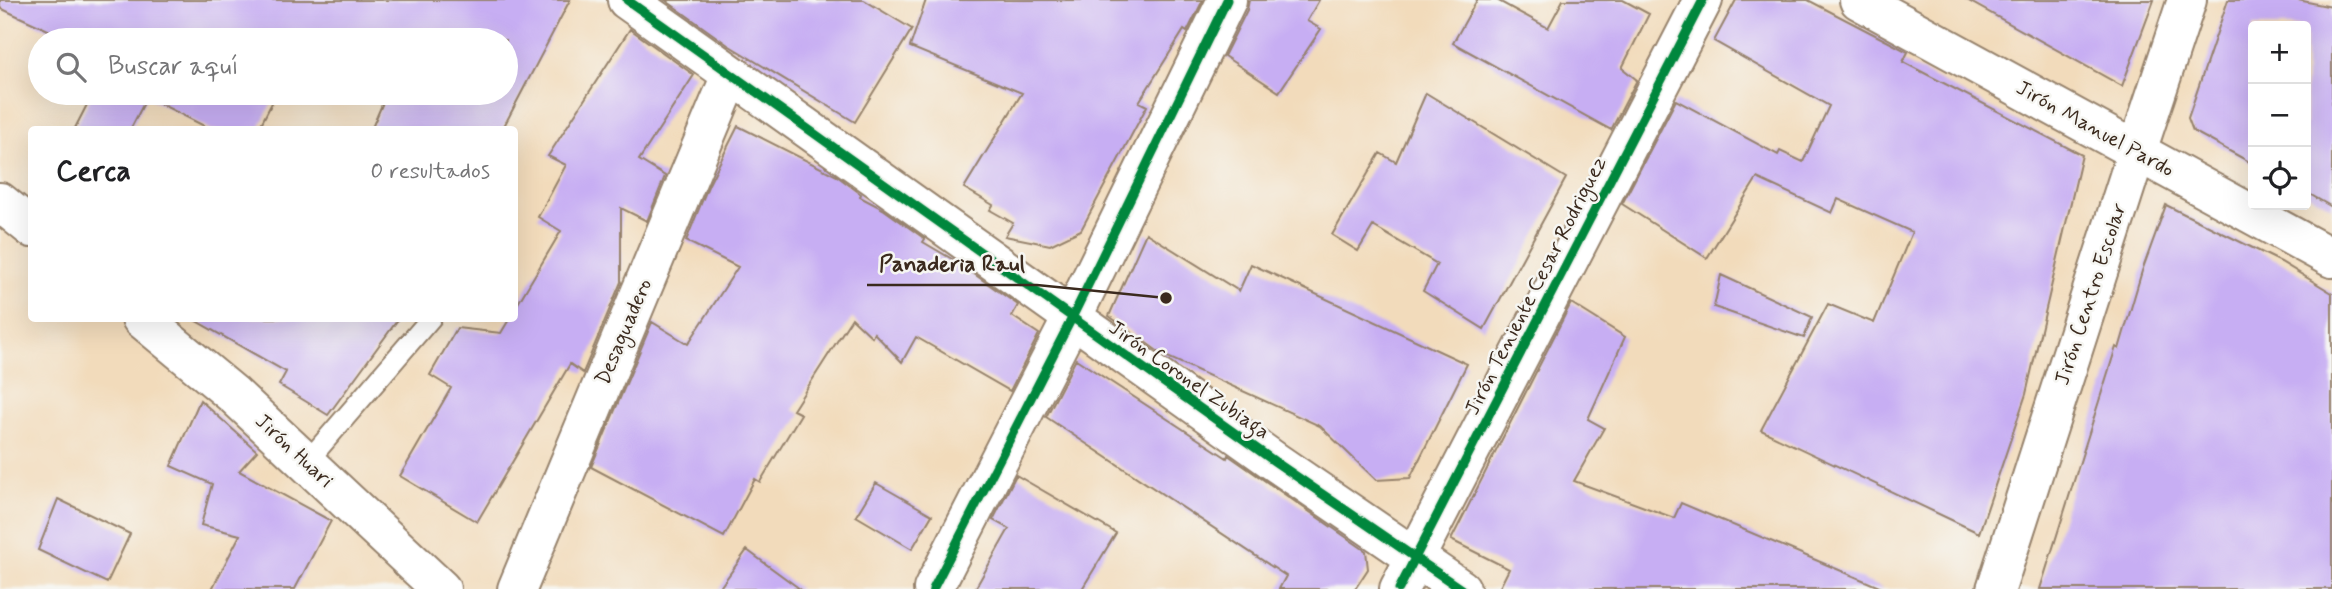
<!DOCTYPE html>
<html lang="es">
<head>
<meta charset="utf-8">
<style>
	:root { --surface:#fff; --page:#f2f2f2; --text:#202124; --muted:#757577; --line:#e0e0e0 }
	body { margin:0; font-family:Mynerve,sans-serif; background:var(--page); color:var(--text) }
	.controls { position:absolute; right:21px; top:21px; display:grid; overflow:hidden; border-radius:7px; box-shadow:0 7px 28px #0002 }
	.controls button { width:63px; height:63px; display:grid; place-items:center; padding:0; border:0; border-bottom:2px solid var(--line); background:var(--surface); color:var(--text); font:35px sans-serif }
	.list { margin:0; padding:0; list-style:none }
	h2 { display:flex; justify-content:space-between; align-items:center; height:91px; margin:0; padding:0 28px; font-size:30px }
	h2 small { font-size:23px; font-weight:400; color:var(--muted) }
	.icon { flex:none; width:38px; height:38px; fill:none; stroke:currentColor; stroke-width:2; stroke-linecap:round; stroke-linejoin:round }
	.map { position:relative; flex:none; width:2332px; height:589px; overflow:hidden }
	.search { position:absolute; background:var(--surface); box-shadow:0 7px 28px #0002; left:28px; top:28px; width:490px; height:77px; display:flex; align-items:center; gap:18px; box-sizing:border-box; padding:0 24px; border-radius:38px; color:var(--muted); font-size:26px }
	.panel { position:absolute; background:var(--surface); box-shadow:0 7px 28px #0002; left:28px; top:126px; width:490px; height:196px; border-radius:7px }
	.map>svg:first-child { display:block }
</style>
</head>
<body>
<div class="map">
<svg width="2332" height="589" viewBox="0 0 2332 589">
	<rect width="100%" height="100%" fill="#f6f6f2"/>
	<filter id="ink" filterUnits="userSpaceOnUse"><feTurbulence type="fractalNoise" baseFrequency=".0143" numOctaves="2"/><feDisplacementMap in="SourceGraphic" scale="14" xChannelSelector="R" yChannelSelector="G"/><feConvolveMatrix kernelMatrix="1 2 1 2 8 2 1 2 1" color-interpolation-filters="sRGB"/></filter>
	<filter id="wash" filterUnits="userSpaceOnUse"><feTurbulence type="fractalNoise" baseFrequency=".00686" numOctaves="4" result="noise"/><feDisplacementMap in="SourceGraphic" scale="28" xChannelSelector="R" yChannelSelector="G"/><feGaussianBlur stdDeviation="1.57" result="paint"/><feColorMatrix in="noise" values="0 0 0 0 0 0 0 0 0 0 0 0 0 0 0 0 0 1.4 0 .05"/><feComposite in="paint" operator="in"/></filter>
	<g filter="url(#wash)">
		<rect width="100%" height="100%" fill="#f2dbbb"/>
		<g id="blocks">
			<!-- building -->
			<path fill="#c7aef3" d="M0,0H570L502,130H371L387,93H506V40H70L0,8Z
				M665,0H864L912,29L855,122L728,45Z
				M926,0H1203L1187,32L1184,30L1139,102L1147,106L1081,230L1050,245L1005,236L1013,223L990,210L993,205L964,188L1022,93L910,47Z
				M1249,0H1319L1307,21L1321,29L1279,92L1224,56L1247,10Z
				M1477,0H1497L1548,28L1563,0H1623L1649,14L1622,68L1637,80L1611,130L1453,43Z
				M1736,0H1808L1908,52L1903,62L2082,155L2026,394L1979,533L1761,430L1828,304L1874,323L1912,232L1838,199L1832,213L1757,178L1707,258L1622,204L1676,100L1778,155L1780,151L1803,162L1829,106L1714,41Z
				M1967,0H2154L2122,86Z
				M2228,0H2298L2332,7V207L2306,192V26H2253V164L2193,131L2188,118Z
				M630,29L694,75L639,160L665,176L647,221L621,208V282L583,373L570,364L477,522L400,476L451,388L430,375L457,328L501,333L510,318H514V310L561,231L538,217L566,165L548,156Z
				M93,93H277L258,130H212L147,97L130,130H74Z
				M1426,93L1566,178L1484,329L1423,291L1437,264L1373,226L1358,251L1332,235L1380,153L1396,162Z
				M738,126L837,176L861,194L860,197L883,209L925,239L923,242L957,262L1018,305L1012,316L1039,334L1010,391L916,337L902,362L874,333L872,337L852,318L793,410L801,414L760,482L755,479L724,537L591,467L652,322L688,344L738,267L686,241L709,184Z
				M2166,205L2281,262L2332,293V589H2040L2116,347L2119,349L2142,271Z
				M1146,233L1239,291L1251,264L1467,364L1410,478L1376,480L1320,426L1163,355L1109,316Z
				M1721,275L1812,317L1804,338L1714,307Z
				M1571,303L1625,337L1588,419L1604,428L1574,481L1674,518L1681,503L1884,589H1499L1509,569L1451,540Z
				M191,318H399L328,415L279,385L286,372Z
				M1076,359L1227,458L1228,455L1366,551L1368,569L1355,589H1279L1286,576L1046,417Z
				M200,400L257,451L239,471L331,521L295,589H212L240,535L201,525L212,484L171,466Z
				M1016,475L1116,533L1082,589H975L1009,529L993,520Z
				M876,483L932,515L912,549L856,516Z
				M58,499L130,534L107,583L38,550Z
				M747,550L800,589H719Z"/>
		</g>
	</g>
	<g filter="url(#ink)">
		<use href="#blocks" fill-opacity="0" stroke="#96826c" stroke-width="2"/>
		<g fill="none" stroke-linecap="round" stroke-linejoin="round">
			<!-- service casing -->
			<g stroke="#96826c" stroke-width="23">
				<path id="service" d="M306,463L431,318"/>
			</g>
			<!-- minor casing -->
			<g stroke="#96826c" stroke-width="42">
				<path id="minor" d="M627,0L1274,461L1461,589
					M1859,0L2332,258
					M517,589L731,75
					M933,589L1072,318L1227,0
					M1399,589L1703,0"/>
			</g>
			<!-- tertiary casing -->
			<g stroke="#96826c" stroke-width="42">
				<path id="tertiary" d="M0,202L32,228
					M141,318L234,395L441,589
					M1996,589L2137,151L2187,0"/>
			</g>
			<!-- service -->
			<use href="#service" stroke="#fff" stroke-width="19"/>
			<!-- minor -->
			<use href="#minor" stroke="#fff" stroke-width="38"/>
			<!-- tertiary -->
			<use href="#tertiary" stroke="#fff" stroke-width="38"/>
			<!-- cycleway casing -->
			<g stroke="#f6f6f2" stroke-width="13">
				<path id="cycleway" d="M627,0L1274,461L1461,589
					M933,589L1072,318L1227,0
					M1399,589L1703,0"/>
			</g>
			<!-- cycleway -->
			<use href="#cycleway" stroke="#00873e" stroke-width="9"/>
		</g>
	</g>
	<g text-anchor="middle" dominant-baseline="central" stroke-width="5" stroke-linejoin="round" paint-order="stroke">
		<!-- street labels -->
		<g font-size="21" fill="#3b2a1e" stroke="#f6f6f2">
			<text transform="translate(2095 129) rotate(29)">Jirón Manuel Pardo</text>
			<text transform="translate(1536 286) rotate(-63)">Jirón Teniente Cesar Rodriguez</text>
			<text transform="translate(2091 294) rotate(-72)">Jirón Centro Escolar</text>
			<text transform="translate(624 332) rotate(-67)">Desaguadero</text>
			<text transform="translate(1189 380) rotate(35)">Jirón Coronel Zubiaga</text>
			<text transform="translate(294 451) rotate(43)">Jirón Huari</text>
		</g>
	</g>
	<!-- callouts -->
	<path fill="none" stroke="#3b2a1e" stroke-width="2.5" d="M1166 298L1037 285H867"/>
	<circle fill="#3b2a1e" stroke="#f6f6f2" stroke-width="2.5" cx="1166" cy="298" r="7"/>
	<g font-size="23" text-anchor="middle" font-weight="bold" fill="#3b2a1e" stroke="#f6f6f2" stroke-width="5" stroke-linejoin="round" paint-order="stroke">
		<text x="952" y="271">Panaderia Raul</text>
	</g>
</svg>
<div class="controls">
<button>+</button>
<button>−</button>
<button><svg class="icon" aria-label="locate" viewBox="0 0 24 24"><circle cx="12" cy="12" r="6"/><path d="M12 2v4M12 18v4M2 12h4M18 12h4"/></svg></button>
</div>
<div class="search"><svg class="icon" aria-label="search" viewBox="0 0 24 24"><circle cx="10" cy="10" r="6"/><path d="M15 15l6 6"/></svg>Buscar aquí</div>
<section class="panel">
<h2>Cerca<small>0 resultados</small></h2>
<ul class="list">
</ul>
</section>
</div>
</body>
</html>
